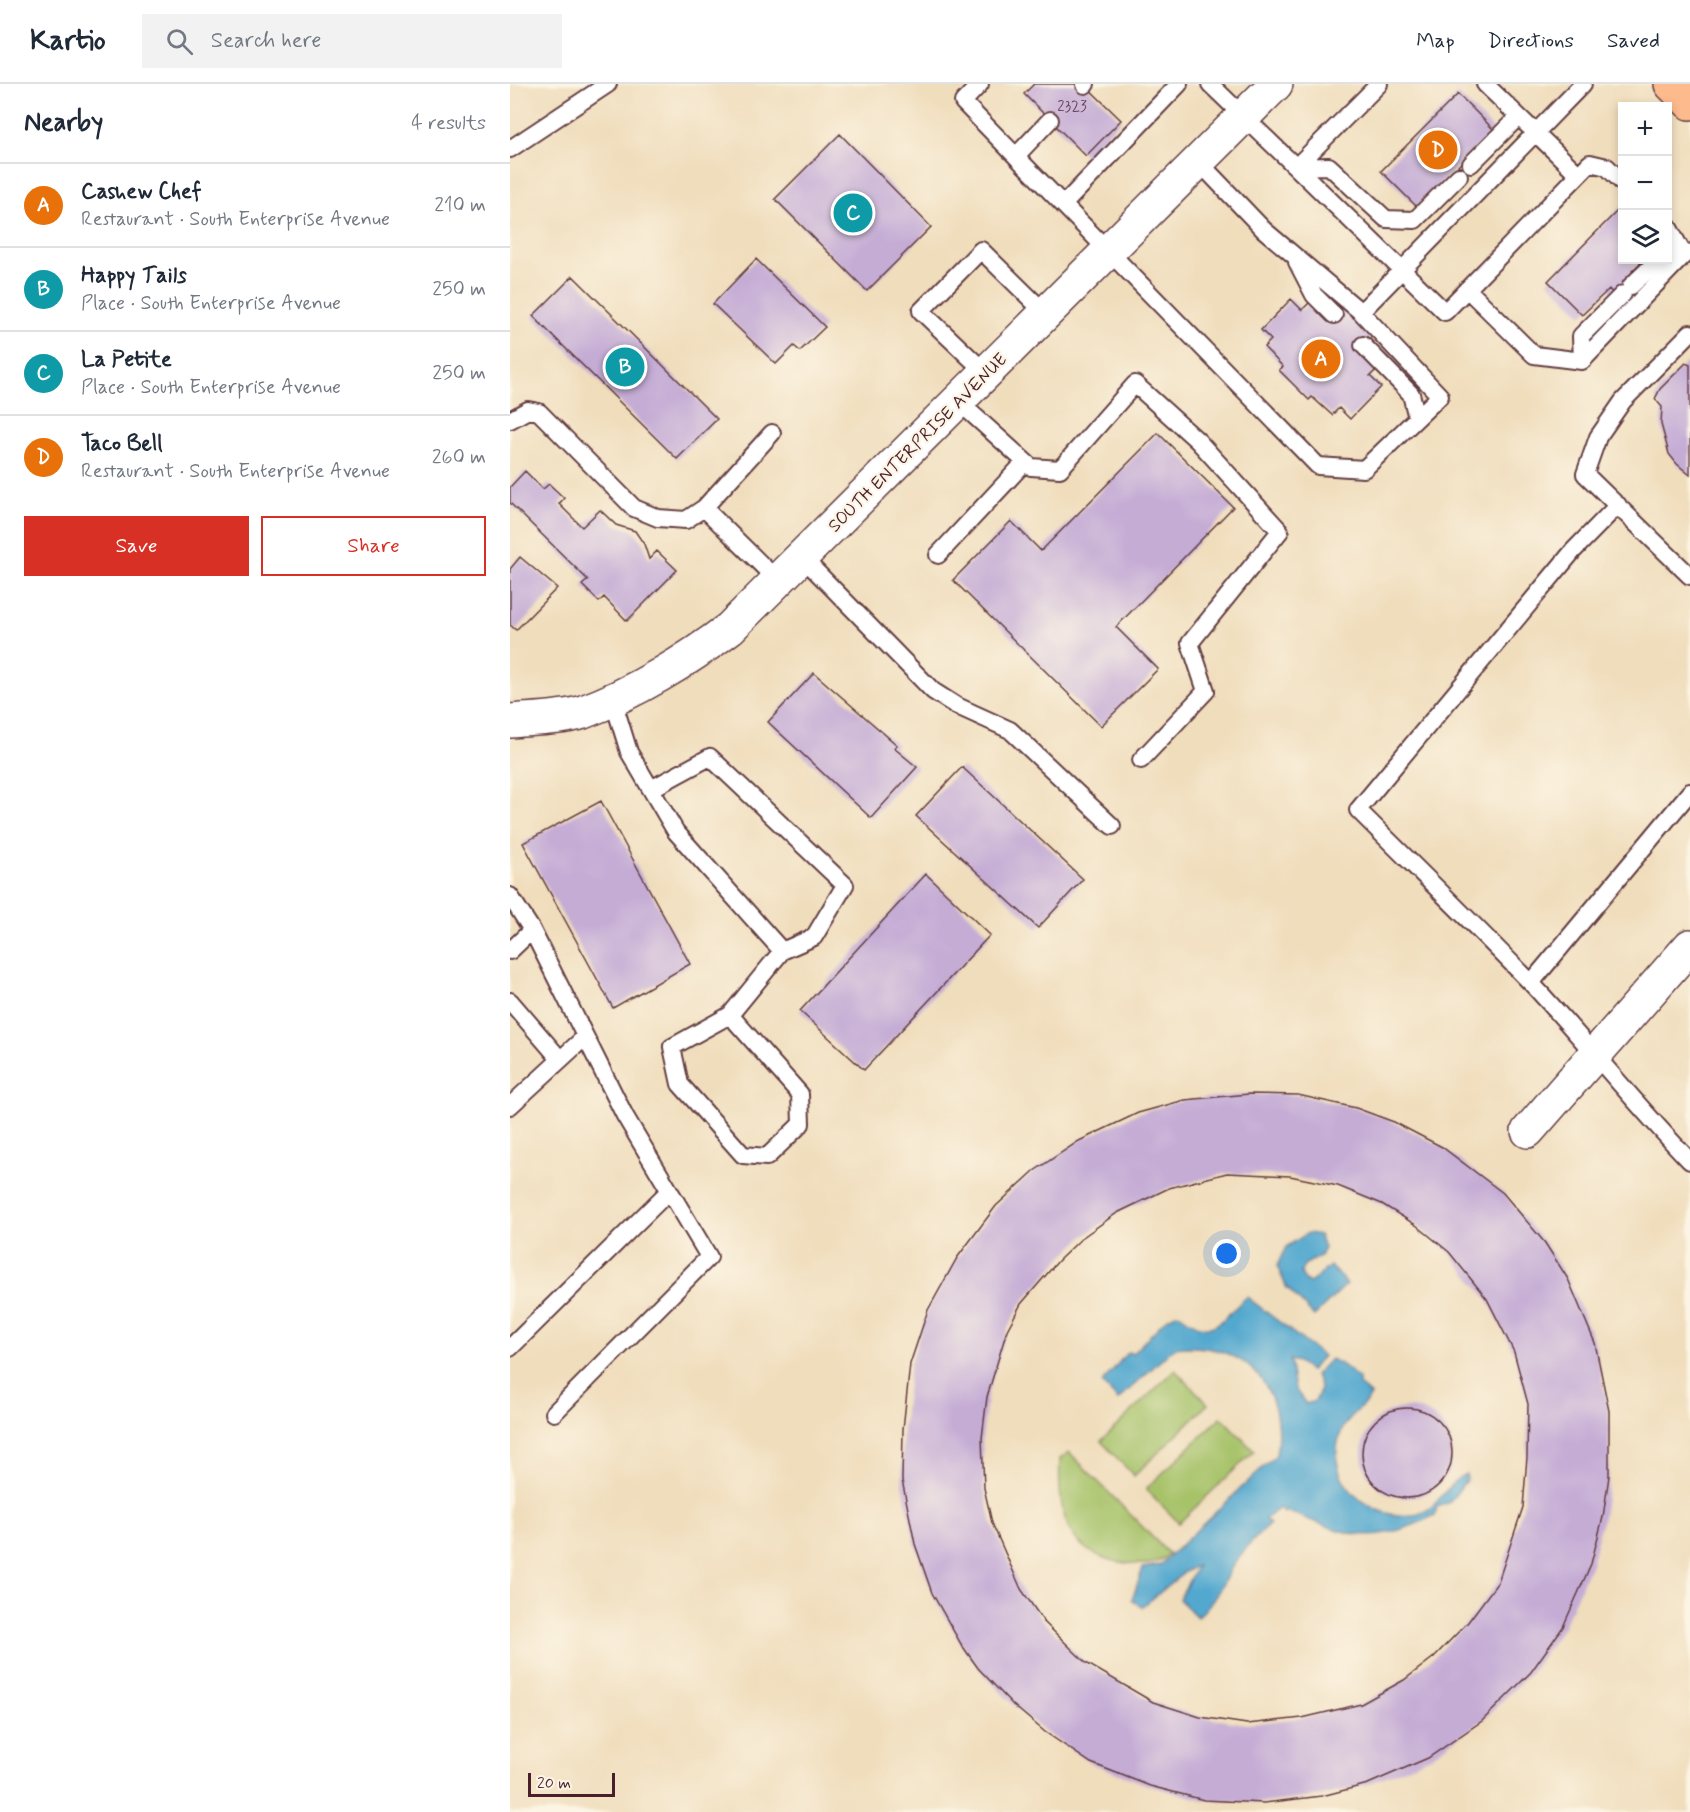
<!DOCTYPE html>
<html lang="en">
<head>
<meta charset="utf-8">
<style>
	:root { --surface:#fff; --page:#f2f2f3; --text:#1f2937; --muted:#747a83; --line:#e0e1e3; --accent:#d93025 }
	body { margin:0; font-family:Mynerve,sans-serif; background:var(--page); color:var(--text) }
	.controls { position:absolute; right:18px; top:18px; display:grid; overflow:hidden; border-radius:0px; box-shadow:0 3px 9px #0003 }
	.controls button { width:54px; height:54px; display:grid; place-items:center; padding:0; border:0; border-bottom:2px solid var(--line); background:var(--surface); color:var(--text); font:30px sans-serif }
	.scale { position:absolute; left:18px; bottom:15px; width:87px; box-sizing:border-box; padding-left:6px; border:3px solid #4a1f2b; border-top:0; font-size:16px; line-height:21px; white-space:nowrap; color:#4a1f2b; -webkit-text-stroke:4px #fcf5e5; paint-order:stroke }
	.you { position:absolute; left:717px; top:1170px; width:21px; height:21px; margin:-15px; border:4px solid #fff; border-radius:50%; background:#1a73e8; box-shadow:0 0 0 9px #1a73e833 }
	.badge { display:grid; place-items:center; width:39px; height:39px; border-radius:50%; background:var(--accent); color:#fff; font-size:20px; font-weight:700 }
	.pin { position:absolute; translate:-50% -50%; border:3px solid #fff; box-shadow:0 2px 6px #0006 }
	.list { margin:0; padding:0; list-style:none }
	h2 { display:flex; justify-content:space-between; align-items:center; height:78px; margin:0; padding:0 24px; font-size:26px }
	h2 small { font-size:20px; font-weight:400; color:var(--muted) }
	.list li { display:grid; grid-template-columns:39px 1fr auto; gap:18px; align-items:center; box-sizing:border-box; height:84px; padding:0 24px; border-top:2px solid var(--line) }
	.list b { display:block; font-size:22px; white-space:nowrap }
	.list p { margin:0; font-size:20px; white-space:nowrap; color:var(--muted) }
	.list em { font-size:20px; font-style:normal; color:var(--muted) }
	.actions { display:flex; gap:12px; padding:18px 24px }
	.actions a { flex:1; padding:14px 0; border:2px solid var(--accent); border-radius:0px; text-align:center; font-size:21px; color:var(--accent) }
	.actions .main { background:var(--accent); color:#fff }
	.icon { flex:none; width:33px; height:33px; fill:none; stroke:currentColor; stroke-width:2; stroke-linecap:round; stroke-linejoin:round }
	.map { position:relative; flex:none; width:1180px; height:1728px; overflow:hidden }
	header { display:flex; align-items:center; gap:36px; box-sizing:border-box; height:84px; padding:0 30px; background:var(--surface); border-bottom:2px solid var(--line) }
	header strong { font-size:28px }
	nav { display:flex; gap:33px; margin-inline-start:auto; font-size:21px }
	.search { width:420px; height:54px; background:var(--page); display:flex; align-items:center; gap:15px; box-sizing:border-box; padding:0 21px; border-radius:0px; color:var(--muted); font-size:22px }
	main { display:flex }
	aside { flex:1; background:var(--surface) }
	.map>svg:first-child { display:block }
</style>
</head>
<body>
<header>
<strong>Kartio</strong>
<div class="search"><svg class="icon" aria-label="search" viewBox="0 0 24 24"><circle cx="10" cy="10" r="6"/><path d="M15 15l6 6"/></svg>Search here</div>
<nav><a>Map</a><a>Directions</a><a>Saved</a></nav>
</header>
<main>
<aside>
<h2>Nearby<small>4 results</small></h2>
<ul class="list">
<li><span class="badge" style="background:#e8710a">A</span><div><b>Cashew Chef</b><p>Restaurant · South Enterprise Avenue</p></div><em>210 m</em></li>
<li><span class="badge" style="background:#0f9aa8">B</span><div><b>Happy Tails</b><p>Place · South Enterprise Avenue</p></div><em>250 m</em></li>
<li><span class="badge" style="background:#0f9aa8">C</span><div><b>La Petite</b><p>Place · South Enterprise Avenue</p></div><em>250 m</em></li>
<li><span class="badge" style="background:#e8710a">D</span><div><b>Taco Bell</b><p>Restaurant · South Enterprise Avenue</p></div><em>260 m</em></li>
</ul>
<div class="actions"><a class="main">Save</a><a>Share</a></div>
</aside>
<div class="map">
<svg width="1180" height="1728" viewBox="0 0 1180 1728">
	<rect width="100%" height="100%" fill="#fcf5e5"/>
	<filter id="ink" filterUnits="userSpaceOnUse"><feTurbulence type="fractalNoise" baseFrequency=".0167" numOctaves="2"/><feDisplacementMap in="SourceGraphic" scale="12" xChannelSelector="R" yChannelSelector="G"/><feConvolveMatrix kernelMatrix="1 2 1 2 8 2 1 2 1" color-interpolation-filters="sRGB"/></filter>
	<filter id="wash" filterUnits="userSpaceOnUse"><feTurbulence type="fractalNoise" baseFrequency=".008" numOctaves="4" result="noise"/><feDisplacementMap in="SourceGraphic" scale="24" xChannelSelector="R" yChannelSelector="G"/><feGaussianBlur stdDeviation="1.35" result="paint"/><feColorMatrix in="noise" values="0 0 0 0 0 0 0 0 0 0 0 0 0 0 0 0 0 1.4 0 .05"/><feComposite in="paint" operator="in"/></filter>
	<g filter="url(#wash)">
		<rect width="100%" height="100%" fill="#f0ddbc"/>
		<!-- green -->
		<path fill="#a7c36a" stroke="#78714a" stroke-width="1.5" d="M665,1286L698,1320L624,1392L591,1357Z
			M711,1333L744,1367L669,1439L636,1405Z
			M559,1368L659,1470C646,1482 633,1481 616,1479C555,1472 547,1428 550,1375Z"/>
		<!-- water -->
		<path fill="#52a8cf" stroke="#4e647d" stroke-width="1.5" d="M798,1149L809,1151L814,1164L810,1172L794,1181L791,1188L794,1196L800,1199L820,1182L837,1200L804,1232L777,1204L767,1182L776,1163Z
			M737,1213L813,1272L800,1287L788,1278L780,1276L785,1305L796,1320L805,1317C811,1307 812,1301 805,1291L820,1275C831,1279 840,1287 849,1295V1301L861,1311C858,1320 838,1331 832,1346C811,1393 856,1436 903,1431C929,1428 936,1397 956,1390L957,1395L940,1418L927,1423L925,1431C860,1464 840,1451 776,1427L774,1429L770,1424L755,1435L760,1440C746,1453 732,1467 722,1483C711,1502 704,1519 687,1533L669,1515L687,1482L676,1487L632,1523L622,1516L633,1484L650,1481L766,1371C777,1301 734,1256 664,1264L608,1316L592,1299L616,1270L619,1268L622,1270L656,1235L668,1229C705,1258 707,1238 737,1213Z"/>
		<g id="blocks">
			<!-- building -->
			<path fill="#c4acd5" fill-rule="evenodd" d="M524,0H574L611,36L576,72L514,10Z
				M948,10L984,46L907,123L871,87Z
				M330,50L421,143L357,207L265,115Z
				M1111,123L1112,176H1133L1122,187L1125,190L1104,211L1099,205L1072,231L1038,197Z
				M246,175L315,243L290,267L284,262L266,280L203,220Z
				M63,192L207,335L167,375L23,232Z
				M781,215L792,226L800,218L818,236L833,222L862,252L848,267L867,285L860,292L871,303L840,335L829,324L822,331L802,313L799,316L769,286L773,283L754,263L761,256L751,246Z
				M1176,279L1180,281V391L1167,380L1159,370L1151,340L1152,323L1145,315L1150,305Z
				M648,349L723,423L606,543L648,585L591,642L443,496L501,437L531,467Z
				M15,387L33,405L39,400L54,414L49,420L72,443L90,426L106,441L125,447L134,460L139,475L147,467L167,486L117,537L94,513L89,518L72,501L78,496L0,419V403Z
				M10,473L47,504L6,546L0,541V485Z
				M304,589L387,661L384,664L407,683L361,734L258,638Z
				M452,683L573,795L528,844L406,732Z
				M91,717L180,880L103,924L13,759Z
				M416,790L480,851L354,986L290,927Z
				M739,1010L788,1011L846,1024L884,1038L932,1063L993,1109L1035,1159L1058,1195L1085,1259L1099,1327V1392L1093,1433L1081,1480L1053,1543L1021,1588L972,1637L918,1674L858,1700L812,1712L754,1719L694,1716L640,1702L581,1679L535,1648L503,1621L468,1584L451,1560L422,1509L405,1460L392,1396L393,1345L400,1280L418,1226L447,1174L486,1122L524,1087L569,1057L628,1029L675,1016ZM717,1089L780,1092L828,1102L872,1120L906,1141L939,1168L977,1215L1004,1268L1018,1320L1017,1373L1013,1423L988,1498L958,1538L924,1573L894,1596L851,1620L792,1634L737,1640L690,1633L643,1618L576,1579L534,1538L511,1505L482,1439L474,1404L472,1354L477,1313L497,1246L511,1220L549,1176L573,1153L607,1129L659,1104Z
				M852 1369a45 45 0 1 1 90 0a45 45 0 1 1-90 0Z"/>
		</g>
	</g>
	<g filter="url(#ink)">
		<use href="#blocks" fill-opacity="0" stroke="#633c41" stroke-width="1.5"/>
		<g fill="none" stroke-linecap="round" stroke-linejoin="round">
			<!-- service casing -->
			<g stroke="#633c41" stroke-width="20">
				<path id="service" d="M470,0L453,18L808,382L854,385L930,312L851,228L1073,0
					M700,0L786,83L819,82L876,135L905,136L949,92
					M869,0L786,83L935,228L1080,79L1097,83L1112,98
					M975,0L1068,90
					M575,1L576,0
					M0,65L98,0
					M506,72L540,36
					M688,77L754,146L851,228
					M961,80L1008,33
					M554,120L669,0
					M1158,142L1174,171L1164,172
					M787,178L804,211L824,231
					M1121,202L1148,176
					M957,205L1024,271L1072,277L1174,171L1180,169
					M1180,249L1113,317L1088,353L1075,390L1180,492
					M853,261L901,310L907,334
					M1072,277L1071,252L1113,210
					M477,290L411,227L471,166L536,230
					M449,318L521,383L550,385L625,300L688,357L770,447L680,559L696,607L631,676
					M0,336L18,326L29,328L124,424L148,434L176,436L194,424L269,498
					M1108,421L1063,467L848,726C906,784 965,841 1022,900C1076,958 1125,1020 1180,1077
					M194,424L262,349
					M428,471L515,378
					M293,474L423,607L445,621L500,646L602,742
					M102,613L119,668L166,748L272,867L304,853L335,801L200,673L141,705
					M0,812L22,846L115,1032L199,1173L44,1329
					M0,867L22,846
					M1021,899L1180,708
					M0,917L49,974
					M220,931L290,1010L291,1040L257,1073L233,1071L170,1000L162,963L220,931L272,867
					M0,1022L75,953
					M0,1264L159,1107"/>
			</g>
			<!-- minor casing -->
			<g stroke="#633c41" stroke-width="36">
				<path id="minor" d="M1018,1047L1180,862"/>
			</g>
			<!-- tertiary casing -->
			<g stroke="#633c41" stroke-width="36">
				<path id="tertiary" d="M0,637C23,635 51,635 73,628C124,609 177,577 220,544L766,0"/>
			</g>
			<!-- primary casing -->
			<g stroke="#633c41" stroke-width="36">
				<path id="primary" d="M1161,0L1180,19"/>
			</g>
			<!-- service -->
			<use href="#service" stroke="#fff" stroke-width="16"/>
			<!-- minor -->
			<use href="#minor" stroke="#fff" stroke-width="33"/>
			<!-- tertiary -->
			<use href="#tertiary" stroke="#fff" stroke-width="33"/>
			<!-- primary -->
			<use href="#primary" stroke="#fcba8d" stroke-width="33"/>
		</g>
	</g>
	<g text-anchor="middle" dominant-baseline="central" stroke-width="4.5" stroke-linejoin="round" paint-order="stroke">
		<!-- number labels -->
		<g font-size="15" fill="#684256">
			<text x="562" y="23">2323</text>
		</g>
		<!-- street labels -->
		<g font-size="18" fill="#4a1f2b" stroke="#fcf5e5">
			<text transform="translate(408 359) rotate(-45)">SOUTH ENTERPRISE AVENUE</text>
		</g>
	</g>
</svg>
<div class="controls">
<button>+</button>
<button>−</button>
<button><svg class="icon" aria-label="layers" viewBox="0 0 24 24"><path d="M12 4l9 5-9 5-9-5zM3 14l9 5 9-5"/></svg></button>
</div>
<div class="scale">20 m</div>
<div class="you"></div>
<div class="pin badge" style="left:811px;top:275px;background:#e8710a">A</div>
<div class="pin badge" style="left:115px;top:283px;background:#0f9aa8">B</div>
<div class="pin badge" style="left:343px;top:129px;background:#0f9aa8">C</div>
<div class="pin badge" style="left:928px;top:66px;background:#e8710a">D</div>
</div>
</main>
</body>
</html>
